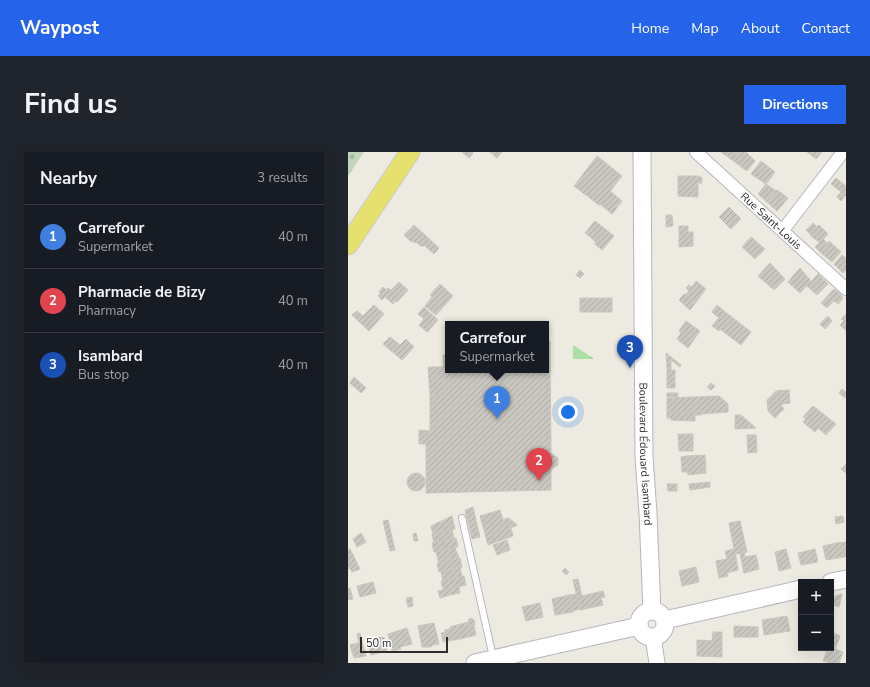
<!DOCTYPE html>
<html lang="en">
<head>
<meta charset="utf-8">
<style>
	:root { --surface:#171b24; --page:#20242c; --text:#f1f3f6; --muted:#9ea1a6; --line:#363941; --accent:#2563eb }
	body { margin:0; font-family:"Nunito Sans",sans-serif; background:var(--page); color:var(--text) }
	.controls { position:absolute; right:12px; bottom:12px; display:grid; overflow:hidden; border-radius:0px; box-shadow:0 4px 16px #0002 }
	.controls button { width:36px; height:36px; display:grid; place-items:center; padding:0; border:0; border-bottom:1px solid var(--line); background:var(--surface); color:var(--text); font:20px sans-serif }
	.scale { position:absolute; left:12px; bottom:10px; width:88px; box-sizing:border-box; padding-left:4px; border:2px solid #2d2d2d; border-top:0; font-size:11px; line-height:14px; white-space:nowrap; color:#2d2d2d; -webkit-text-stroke:3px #fff; paint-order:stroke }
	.you { position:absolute; left:220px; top:260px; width:14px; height:14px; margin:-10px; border:3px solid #fff; border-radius:50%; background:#1a73e8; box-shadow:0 0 0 6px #1a73e833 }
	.badge { display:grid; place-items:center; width:26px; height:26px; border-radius:50%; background:var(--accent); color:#fff; font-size:13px; font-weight:700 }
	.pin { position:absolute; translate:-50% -33px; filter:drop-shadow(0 1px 2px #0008) }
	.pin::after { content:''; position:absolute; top:21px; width:14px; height:12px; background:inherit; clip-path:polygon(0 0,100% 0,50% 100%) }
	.popup { position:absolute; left:97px; top:169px; width:104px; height:52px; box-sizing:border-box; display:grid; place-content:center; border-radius:0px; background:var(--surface); filter:drop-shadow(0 1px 3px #0005); font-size:13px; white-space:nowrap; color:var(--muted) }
	.popup b { font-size:15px; color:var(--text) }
	.popup::after { content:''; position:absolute; left:50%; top:100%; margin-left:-8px; border:8px solid transparent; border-top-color:var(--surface) }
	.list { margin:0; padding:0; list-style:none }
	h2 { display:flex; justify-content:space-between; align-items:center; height:52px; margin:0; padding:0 16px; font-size:17px }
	h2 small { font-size:13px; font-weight:400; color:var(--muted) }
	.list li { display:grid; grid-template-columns:26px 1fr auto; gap:12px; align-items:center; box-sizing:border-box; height:64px; padding:0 16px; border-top:1px solid var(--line) }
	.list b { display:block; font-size:15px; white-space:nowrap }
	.list p { margin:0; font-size:13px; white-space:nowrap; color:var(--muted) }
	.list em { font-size:13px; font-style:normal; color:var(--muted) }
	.map { position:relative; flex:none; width:498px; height:511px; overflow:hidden; border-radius:0px }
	header { display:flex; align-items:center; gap:24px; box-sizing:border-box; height:56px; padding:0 20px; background:var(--accent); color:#fff }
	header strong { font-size:19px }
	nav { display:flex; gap:22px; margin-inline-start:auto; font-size:14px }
	.intro { display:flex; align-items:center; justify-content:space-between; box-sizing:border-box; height:96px; padding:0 24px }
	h1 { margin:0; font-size:28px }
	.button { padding:10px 18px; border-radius:0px; background:var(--accent); color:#fff; font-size:14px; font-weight:700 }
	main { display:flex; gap:24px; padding:0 24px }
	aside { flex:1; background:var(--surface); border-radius:0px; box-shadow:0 4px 16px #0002 }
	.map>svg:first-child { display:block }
</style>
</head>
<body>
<header>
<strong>Waypost</strong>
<nav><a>Home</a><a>Map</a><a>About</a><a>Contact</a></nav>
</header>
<div class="intro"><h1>Find us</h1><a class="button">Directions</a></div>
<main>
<aside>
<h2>Nearby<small>3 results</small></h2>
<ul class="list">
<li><span class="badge" style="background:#3f7fe0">1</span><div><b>Carrefour</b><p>Supermarket</p></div><em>40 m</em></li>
<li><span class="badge" style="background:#e0444e">2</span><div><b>Pharmacie de Bizy</b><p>Pharmacy</p></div><em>40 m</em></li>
<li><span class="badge" style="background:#1a4fb4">3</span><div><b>Isambard</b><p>Bus stop</p></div><em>40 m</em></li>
</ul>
</aside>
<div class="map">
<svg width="498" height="511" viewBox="0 0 498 511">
	<defs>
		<pattern id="grass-tufts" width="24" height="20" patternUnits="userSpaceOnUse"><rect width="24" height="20" fill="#acdfa3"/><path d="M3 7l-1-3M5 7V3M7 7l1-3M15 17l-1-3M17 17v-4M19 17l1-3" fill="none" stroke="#94c08d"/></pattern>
		<pattern id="cemetery-stones" width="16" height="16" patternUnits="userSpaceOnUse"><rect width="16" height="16" fill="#c2d6ba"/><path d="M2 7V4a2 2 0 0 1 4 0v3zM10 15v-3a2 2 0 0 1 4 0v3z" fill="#a7b8a0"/></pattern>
		<pattern id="building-hatch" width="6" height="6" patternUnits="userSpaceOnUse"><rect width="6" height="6" fill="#c9c7c0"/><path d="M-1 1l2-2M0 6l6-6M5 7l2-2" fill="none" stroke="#adaba5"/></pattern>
	</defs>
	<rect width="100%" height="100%" fill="#edebe1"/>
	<!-- grass -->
	<path fill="url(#grass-tufts)" d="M225,193L245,206V207H225Z"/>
	<!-- cemetery -->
	<path fill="url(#cemetery-stones)" d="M0,0H16L0,24Z"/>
	<!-- building -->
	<path fill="url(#building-hatch)" stroke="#c9c7bb" d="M114,0H124L125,1L121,6Z
		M142,0H154L149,6Z
		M373,0H390L384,8Z
		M390,0H398L407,9L399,19L384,8Z
		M459,0H474L468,7Z
		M249,4L274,24L251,53L226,34Z
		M413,9L427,20L418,32L403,22Z
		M330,24H351L354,26V31H350V45L330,44Z
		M488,26L498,34V43L496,45L492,41L493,40L483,32Z
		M418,32L428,39L419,50L410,42Z
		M429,38L440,46L429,59L419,50Z
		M262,39L274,49L264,62L252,52Z
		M492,41L496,45L493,49L489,45Z
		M381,55L393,67L383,77L371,65Z
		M318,63H324L325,74L318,75Z
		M247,69L266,84L254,98L247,92L248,90L237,81Z
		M465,71L469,75L463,83L458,78Z
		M66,73L91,96L86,102L76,93L74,95L68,90L67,91L65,89L63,90L56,83Z
		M471,73L480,82L472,91L462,83Z
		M331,74H340V80H345V94L331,95Z
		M403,85L417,97L407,107L394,95Z
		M475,87L479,91L472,100L467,95Z
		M481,89L493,100L484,110L472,100Z
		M494,103L498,106V118L495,121L486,112Z
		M422,111L437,127L426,138L410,124Z
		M452,116L463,129L452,141L440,130Z
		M232,118L236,122L232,126L228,123Z
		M470,122L480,132L469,143L459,134Z
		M348,129L358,137L342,158L331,148L336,142L337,143L341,139L338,136L341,133L344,135Z
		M51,130L60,138L49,150L47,149L45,152L37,145L34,148L30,144L33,141L31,140L35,135L38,138L40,136L43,138Z
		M92,132L105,144L88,163L77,154L84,145L82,143Z
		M486,137L492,142L479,156L473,151Z
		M492,142L495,146L490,152L486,149Z
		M232,146H264V160H232Z
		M26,153L36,162L21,179L4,163L9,159L15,164Z
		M369,153L376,159L371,166L364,160Z
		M76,155L90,168L79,180L71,173L76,167L70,162Z
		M376,159L403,180L393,193L372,177L371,179L364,174Z
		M498,162V179L492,173L496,169L493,167Z
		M480,164L484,169L477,177L472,172Z
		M338,169L352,179L340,196L329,187L333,181L331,179Z
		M42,185L52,193L58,187L66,195L54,208L35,192Z
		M198,186L202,190V201H198Z
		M198,201H202L203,301L194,300V317H203V338L78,341V292H71V278L82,279V244L96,243L95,203H100V218H198Z
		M318,201L333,213L332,215L323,208V218H319Z
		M80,215H95L96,243L82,244Z
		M319,218H327V236H319Z
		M6,225L18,236L13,241L2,231Z
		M363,231L367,234L363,238L359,235Z
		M494,237L498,240L497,246L491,241Z
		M441,238L442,251L435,252L433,253L436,257L427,266L420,259L419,248L428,239Z
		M319,241H330V245H319Z
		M371,244L380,252V260L353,262V260H319V246Z
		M465,254L488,272L478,283L470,276L467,280L455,270L458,267L455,265Z
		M319,260H347V269L323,268V266H319Z
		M347,260H353V263H346Z
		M387,263H393L408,276L387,277Z
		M330,282H345V299H331Z
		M399,283H408L409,300L400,301Z
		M194,300L203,301L210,306V313L203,317H194Z
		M357,303L358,321L340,323L338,304Z
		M338,304L340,320H334L333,305Z
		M498,312V321L493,317Z
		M59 330a9 9 0 1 1 18 0a9 9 0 1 1-18 0Z
		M362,330V335L342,338L341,332Z
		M319,332H329V339H320Z
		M125,355L132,385L124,387L117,358Z
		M152,358L155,368L160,366L165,384L140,393L132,364Z
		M104,364L107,377L85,382L83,374Z
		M495,364L496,370L488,372L487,365Z
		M160,366H161L169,373L163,376Z
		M40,368L47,398L42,399L35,369Z
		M392,369L399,400L387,402L381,371Z
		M104,377L106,386L86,391L84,382Z
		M13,381L18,390L9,395L5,387Z
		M68,381L70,389H66L65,382Z
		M108,386L110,395L86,400L84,391Z
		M159,388L162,398L149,403L145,393Z
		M493,390L496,405L478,408L475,394Z
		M498,390V404L496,405L493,391Z
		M107,396L111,406L91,411L88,400Z
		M2,397L12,417L4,420L2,416L0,417V398Z
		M386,397L388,405L379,407L377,399Z
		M438,397L443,416L431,419L427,400Z
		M467,397L470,410L453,413L450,401Z
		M396,400L397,405L408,403L411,417L396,421L392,401Z
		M388,405L390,418L379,421L380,424L371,426L368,409Z
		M112,406L114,415L91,420L89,411Z
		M112,415L114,424L95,429L93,420Z
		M348,415L351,430L334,434L331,419Z
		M217,416L221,420L218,423L214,419Z
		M116,424L118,433L95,438L93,429Z
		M230,427L234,444L229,445L225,428Z
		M25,430L28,441L12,445L9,434Z
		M111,435L112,441L102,443L100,437Z
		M2,436L5,447L0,448V437Z
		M100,437L102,443L92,446L90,439Z
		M255,439L257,445L253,446L255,453L232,458L229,445Z
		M228,442L232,457L225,459L221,443Z
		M494,442L491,455L485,453L487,444Z
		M221,443L225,460L207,463L204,447Z
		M64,445L65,454L60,455L58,446Z
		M192,451L195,465L178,469L174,455Z
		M439,464L442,479L429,481L427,466Z
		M123,466L126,468L127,473L122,474L120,468Z
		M427,466L429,481L416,483L414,468Z
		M121,470L122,474H126L128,483L112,487L109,473Z
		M86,471L91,492L84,493L83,495H74L70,474Z
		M109,473L112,487L95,490L93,481L97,480V478L102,477V475Z
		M386,474L410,475V485H386Z
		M59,476L64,492L52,495L53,497L44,499L40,482Z
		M365,480H367V489H364Z
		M367,480H374V505L349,504V488L367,489Z
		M12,481L14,490L11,491L9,482Z
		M485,481L492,484L487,497L483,495V486Z
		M32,485L35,500L23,503L19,488Z
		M36,485L39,498L35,499L32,486Z
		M14,490L18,504L6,506L2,493Z
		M483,495L495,500L491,511H483L475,509L480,496Z"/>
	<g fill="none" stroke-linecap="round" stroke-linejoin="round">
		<!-- service casing -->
		<g stroke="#b5b5bf" stroke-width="8">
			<path id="service" d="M114,366L145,505"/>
		</g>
		<!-- minor casing -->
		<g stroke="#b5b5bf" stroke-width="14">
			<g id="minor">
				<path id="s1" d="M348,0L498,137"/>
				<path d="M435,78L495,0"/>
			</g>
		</g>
		<!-- tertiary casing -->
		<g stroke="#b5b5bf" stroke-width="17">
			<path id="tertiary" d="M305,485L309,511"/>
		</g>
		<!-- secondary casing -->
		<g stroke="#b5b5bf" stroke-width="19">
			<g id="secondary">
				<path id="s2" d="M294,0L296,305L300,361L304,459"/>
				<path d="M483,430L498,427"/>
				<circle cx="304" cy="472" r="13"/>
				<path d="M317,468L453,437"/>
				<path d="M127,511L291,474"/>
			</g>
		</g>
		<!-- primary casing -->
		<g stroke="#c8c8c8" stroke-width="21">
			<path id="primary" d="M0,93L62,0"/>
		</g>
		<!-- service -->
		<use href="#service" stroke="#fff" stroke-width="6"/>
		<!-- minor -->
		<use href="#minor" stroke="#fff" stroke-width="12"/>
		<!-- tertiary -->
		<use href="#tertiary" stroke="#fff" stroke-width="15"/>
		<!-- secondary -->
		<use href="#secondary" stroke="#fff" stroke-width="17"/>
		<!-- primary -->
		<use href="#primary" stroke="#e6e16e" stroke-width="19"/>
	</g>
	<g text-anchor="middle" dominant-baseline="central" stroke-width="3.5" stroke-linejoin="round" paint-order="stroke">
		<!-- street labels -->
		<g font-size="11" fill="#2d2d2d" stroke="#fff">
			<text stroke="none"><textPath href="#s1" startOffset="102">Rue Saint-Louis</textPath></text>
			<text stroke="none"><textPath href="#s2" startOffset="302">Boulevard Édouard Isambard</textPath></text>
		</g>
	</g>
</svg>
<div class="controls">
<button>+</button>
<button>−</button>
</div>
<div class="scale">50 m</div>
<div class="you"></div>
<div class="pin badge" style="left:149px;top:267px;background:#3f7fe0">1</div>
<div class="popup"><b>Carrefour</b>Supermarket</div>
<div class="pin badge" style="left:191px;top:329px;background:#e0444e">2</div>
<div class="pin badge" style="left:282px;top:216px;background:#1a4fb4">3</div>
</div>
</main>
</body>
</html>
